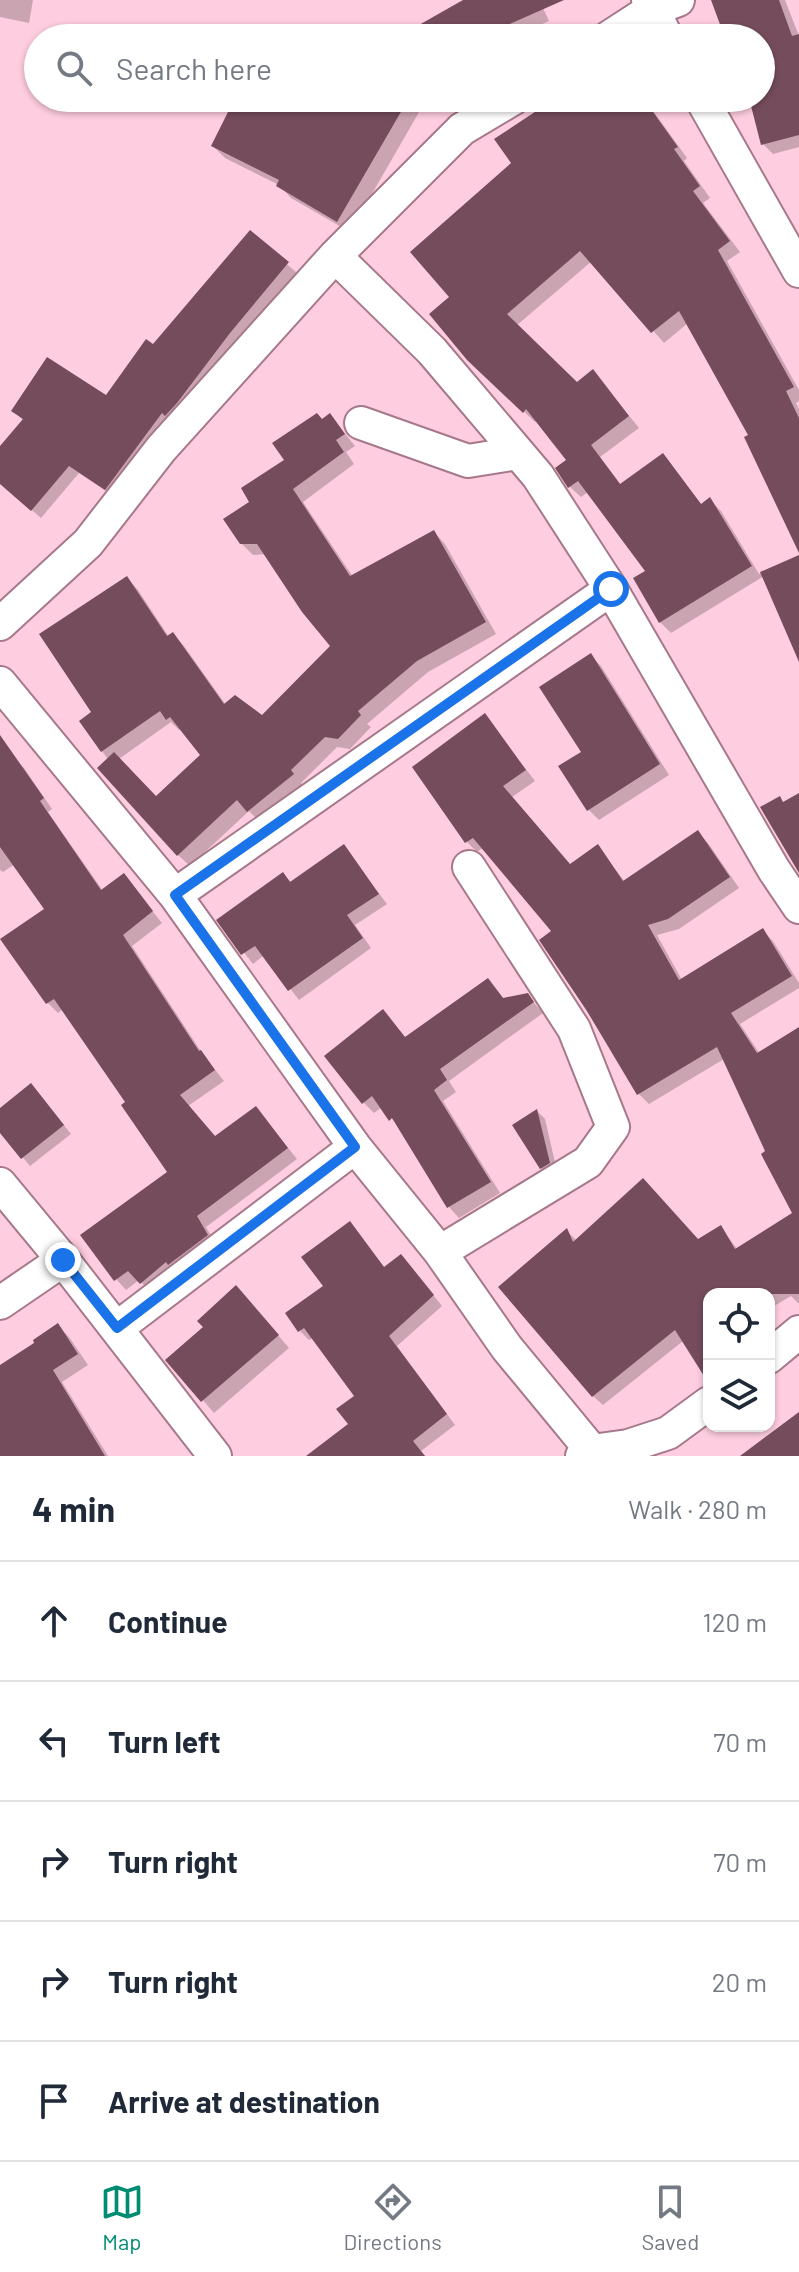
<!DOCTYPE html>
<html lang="en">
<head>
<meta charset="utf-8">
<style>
	:root { --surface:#fff; --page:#f2f2f3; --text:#1f2937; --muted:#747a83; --line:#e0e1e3; --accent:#008c73 }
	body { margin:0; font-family:Barlow,sans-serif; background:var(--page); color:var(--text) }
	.controls { position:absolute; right:24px; bottom:24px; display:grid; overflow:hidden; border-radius:16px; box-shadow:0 2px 6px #0004 }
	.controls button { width:72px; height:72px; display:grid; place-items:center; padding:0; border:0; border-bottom:2px solid var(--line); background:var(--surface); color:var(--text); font:40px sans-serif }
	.stop { position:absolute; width:24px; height:24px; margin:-18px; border:6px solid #1a73e8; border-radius:50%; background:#fff }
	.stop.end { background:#1a73e8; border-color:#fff; box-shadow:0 2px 8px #0008 }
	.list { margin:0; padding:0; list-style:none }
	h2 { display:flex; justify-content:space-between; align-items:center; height:104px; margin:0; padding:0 32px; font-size:34px }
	h2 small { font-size:26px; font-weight:400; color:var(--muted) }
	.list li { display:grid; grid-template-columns:52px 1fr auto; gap:24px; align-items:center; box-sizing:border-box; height:120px; padding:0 32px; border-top:2px solid var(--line) }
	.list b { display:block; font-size:30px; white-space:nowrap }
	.list em { font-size:26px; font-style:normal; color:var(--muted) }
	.icon { flex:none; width:44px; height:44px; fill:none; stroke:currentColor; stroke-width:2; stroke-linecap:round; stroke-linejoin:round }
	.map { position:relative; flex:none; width:799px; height:1456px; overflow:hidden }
	.search { position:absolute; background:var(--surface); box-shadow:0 2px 6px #0004; left:24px; right:24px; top:24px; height:88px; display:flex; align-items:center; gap:20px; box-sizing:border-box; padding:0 28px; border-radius:44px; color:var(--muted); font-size:30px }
	.sheet { height:704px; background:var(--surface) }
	nav { display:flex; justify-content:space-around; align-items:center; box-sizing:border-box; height:112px; border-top:2px solid var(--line); background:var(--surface); font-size:22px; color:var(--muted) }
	nav a { display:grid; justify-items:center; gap:4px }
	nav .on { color:var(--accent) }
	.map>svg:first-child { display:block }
</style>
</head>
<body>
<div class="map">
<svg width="799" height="1456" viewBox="0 0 799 1456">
	<rect width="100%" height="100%" fill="#fecddf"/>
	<!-- shadow -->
	<path fill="#0003" fill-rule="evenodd" d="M0,0H33L29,23L0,17Z
		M467,0H558L543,8L549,21L510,38H423Z
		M732,0H785L799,36V147L773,154L763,144L751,98H761V38H728Z
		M237,98H424L426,100L350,232L291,198L279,185L225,158L213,146Z
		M558,98H644L687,158L684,161L710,198L703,203L740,252L727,261L799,390V401L796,403L799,409V548L751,436L688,323L664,343L592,261L516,326L577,385L593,371L639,428L600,457L621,485L663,455L702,505L710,500L721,511L759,574L799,557V644L764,576L671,633L660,622L648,572L588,492L581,497L570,487L568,460L537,420L535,422L481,371L452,298L514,163Z
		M250,232L297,273L115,497L79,473L41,518L0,483V449L24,421L14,411L106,397L154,347Z
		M330,415L355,446L346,452L354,464L303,502L353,577L434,532L445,544L496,634L428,672L367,724L371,727L350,749L337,747L301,783L304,787L260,822L249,811L190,866L178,855L102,751L94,713L127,578L138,590L169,637L173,634L184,646L226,705L262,718L333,646L266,554L253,555L241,543L252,502ZM171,722L179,730L182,728L203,755L156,798L119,759Z
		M591,656L601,666L669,775L599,820L588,809L584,752Z
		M485,716L535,781L512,797L571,866L598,847L625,882L698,833L708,843L739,888L679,929L657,935L682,980L763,931L773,941L799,983V988L740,1024L760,1054L799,1029V1304L791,1296L769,1309V1294H709V1367L683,1341L603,1405L593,1396L566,1230L577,1241H699L721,1228L738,1250L797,1213L724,1059L649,1104L639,1094L542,940L554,931L484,847L477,852L467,842Z
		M14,758L24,768L52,809L48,812L103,891L124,876L162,923L132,946L202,1053L224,1081L188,1106L216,1138L256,1108L297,1159L206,1227L217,1246L152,1293L139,1280L126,1290L116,1279L170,1173L127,1103L63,1009L58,1013L48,1003L46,910L15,864L3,872L0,870V767Z
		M344,847L387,904L355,925L371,948L299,1000L264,955L253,964L219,921L283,874L292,883Z
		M488,981L505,1000L527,995L543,1013L449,1081L456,1092L443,1101L500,1193L459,1218L449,1207L401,1129L382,1107L374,1113L364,1103L383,1012L406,1038Z
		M39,1094L71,1134L30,1166L0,1130V1111Z
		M537,1111L545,1119L557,1171L549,1176L541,1168Z
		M349,1224L385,1268L410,1266L442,1306L397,1346L455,1425L421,1451L425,1456H310L351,1424L357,1396L313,1338L309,1340L300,1331L326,1287Z
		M248,1300L289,1348L214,1413L168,1360L206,1327Z
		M58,1326L69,1337L88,1365L62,1382L108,1456H0V1367L37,1344Z"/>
	<!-- building -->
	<path fill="#754c5c" d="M463,0H564L478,38H396Z
		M711,0H779L792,36L799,34V135L761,145L749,98H761V38H725Z
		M235,98H409L337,222L276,186L279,180L211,146Z
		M556,98H643L678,147L674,149L700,186L693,191L730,241L718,250L794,387L786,391L799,418V553L744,437L748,435L679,311L651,333L580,251L507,314L577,382L593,369L629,416L591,445L620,484L663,453L701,504L710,497L752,566L659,623L633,578L645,571L578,481L568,488L555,468L566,460L526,409L523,413L467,360L429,314L449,297L410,252L511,163L494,139Z
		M250,230L289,262L230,333L177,403L165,416L162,413L105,490L69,466L31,511L0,484V446L23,419L11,411L47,357L106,395L146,339L153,344Z
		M317,413L322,419L330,413L345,434L336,440L344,452L293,489L350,576L434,530L486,622L417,661L358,711L361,715L338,739L325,737L291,770L294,774L247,812L237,800L177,856L97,768L114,752L156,796L200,755L170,717L166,720L160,711L101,752L79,721L91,712L39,634L127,576L167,636L173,632L224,704L235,695L262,715L330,646L302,612L257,544H240L223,519L249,502L241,488L284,460L272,443Z
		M799,555V662L760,572Z
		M591,653L660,764L587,811L558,766L581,752L539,687Z
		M485,713L526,770L503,786L570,864L598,844L623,881L698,830L730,877L668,919L648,925L679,980L763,928L792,976L731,1013L757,1053L799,1027V1294H709V1384L675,1330L592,1397L498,1287L567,1228L573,1242L643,1178L698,1239L721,1225L735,1249L792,1213L761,1154L765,1151L717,1047L637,1095L587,1011L539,940L551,931L473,838L465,843L412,767Z
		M0,735L44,798L40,801L101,890L124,873L153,911L123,935L199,1051L201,1050L215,1070L180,1095L215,1136L256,1106L288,1148L197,1216L208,1235L168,1265L166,1262L140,1284L128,1271L114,1281L80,1235L167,1172L121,1105L125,1102L54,999L46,1004L0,939L44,909L0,847Z
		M799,793V873L760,807L780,796L783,802Z
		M344,844L379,894L347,915L363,938L288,991L255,946L241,955L216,920L283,872L290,882Z
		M488,978L503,998L528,993L534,1002L440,1069L447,1080L434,1090L491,1182L447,1208L392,1118L389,1121L372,1096L362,1104L324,1056L383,1009L405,1037Z
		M31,1083L64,1125L21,1159L0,1133V1108Z
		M537,1109L550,1163L540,1169L512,1125Z
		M350,1221L384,1267L401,1254L434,1295L389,1336L447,1414L413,1441L425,1456H306L348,1424L336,1409L354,1396L304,1328L298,1332L285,1313L323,1286L301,1257Z
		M236,1285L279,1335L201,1402L165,1360L203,1327L197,1321Z
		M58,1323L78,1354L53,1370L105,1456H0V1365L34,1343L33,1340Z
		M799,1412V1456H740Z"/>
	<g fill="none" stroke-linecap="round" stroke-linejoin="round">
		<!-- street casing -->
		<g stroke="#a6798a" stroke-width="36">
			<path id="street" d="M648,0L667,38
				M608,38L651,10L678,0
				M701,98L799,271
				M335,256L432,351L538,476L611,589L774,870L799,907
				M361,423L468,461L518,453
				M0,624L88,543L161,449L335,256L462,129L514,98
				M0,683L175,895L355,1147L440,1252L507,1348L592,1451
				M175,895L611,589
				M0,1184L63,1260L215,1456
				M440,1252L588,1162L613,1127L574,1029L469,867
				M0,1303L63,1260
				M117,1328L355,1147
				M769,1357L799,1332
				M582,1456L592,1451L628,1446L668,1433L709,1403"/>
		</g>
		<!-- street -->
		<use href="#street" stroke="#fff" stroke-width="32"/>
	</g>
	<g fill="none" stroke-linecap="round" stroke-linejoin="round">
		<!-- route -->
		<path stroke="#1a73e8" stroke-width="10" d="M63,1260L117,1328L355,1147L175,895L611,589"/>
	</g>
</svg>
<div class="controls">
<button><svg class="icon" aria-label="locate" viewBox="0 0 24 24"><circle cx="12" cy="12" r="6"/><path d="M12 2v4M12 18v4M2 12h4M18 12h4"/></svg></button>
<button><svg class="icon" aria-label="layers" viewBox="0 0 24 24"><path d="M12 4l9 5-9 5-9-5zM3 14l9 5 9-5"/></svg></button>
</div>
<div class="stop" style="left:611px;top:589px"></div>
<div class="stop end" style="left:63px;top:1260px"></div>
<div class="search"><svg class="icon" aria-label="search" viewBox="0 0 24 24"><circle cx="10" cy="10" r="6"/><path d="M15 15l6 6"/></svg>Search here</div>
</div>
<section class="sheet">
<h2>4 min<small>Walk · 280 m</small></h2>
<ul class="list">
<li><svg class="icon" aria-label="ahead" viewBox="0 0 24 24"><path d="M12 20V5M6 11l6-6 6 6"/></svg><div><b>Continue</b></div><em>120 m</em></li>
<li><svg class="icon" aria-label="left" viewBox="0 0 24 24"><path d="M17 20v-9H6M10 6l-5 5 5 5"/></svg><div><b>Turn left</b></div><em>70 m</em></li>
<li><svg class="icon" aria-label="right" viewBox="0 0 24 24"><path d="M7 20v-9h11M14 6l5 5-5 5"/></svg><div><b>Turn right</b></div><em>70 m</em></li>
<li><svg class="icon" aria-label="right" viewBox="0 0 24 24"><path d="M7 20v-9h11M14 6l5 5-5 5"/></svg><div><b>Turn right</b></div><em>20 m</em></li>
<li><svg class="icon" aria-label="arrive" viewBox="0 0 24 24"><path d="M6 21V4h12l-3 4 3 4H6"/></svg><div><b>Arrive at destination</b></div></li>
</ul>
</section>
<nav>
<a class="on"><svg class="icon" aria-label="map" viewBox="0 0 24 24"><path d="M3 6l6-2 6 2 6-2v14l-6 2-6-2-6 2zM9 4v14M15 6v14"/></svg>Map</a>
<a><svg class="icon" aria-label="directions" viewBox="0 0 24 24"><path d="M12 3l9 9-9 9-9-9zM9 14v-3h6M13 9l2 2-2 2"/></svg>Directions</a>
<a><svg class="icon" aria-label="saved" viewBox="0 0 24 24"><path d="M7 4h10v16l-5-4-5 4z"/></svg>Saved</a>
</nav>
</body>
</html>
